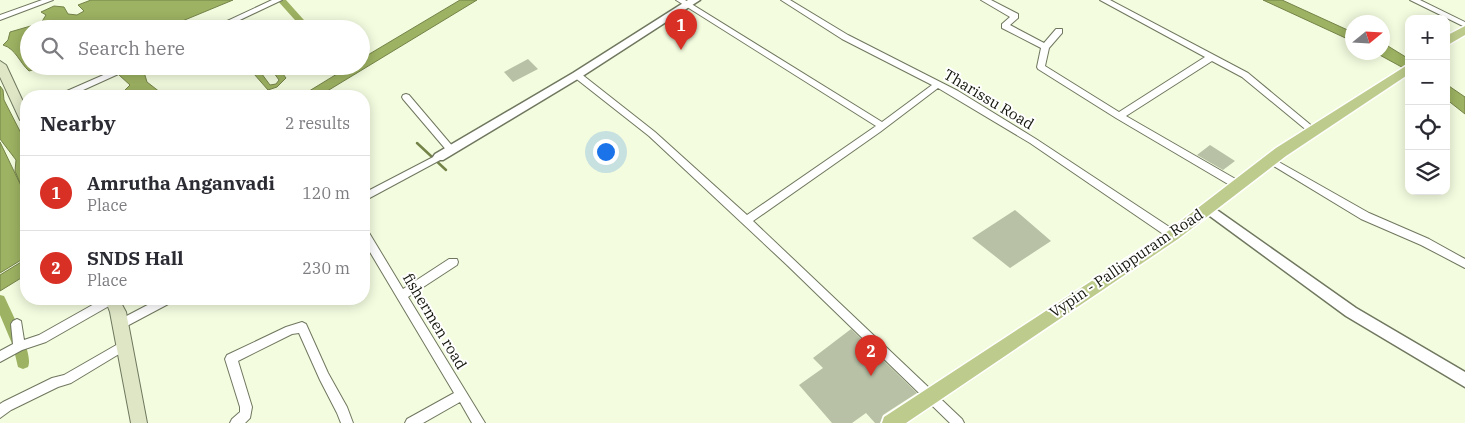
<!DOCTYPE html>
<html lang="en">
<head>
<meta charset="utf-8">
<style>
	:root { --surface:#fff; --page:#f7f7f7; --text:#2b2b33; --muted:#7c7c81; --line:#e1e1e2; --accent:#d93025 }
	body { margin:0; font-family:"IBM Plex Serif",serif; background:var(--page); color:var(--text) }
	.controls { position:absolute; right:15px; top:15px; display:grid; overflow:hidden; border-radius:10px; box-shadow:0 2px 12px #0003 }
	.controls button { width:45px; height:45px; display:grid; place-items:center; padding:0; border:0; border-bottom:1px solid var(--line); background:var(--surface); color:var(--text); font:25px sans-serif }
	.compass { position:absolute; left:1345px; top:15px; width:45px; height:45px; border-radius:50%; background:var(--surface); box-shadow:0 2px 12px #0003; rotate:72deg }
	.you { position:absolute; left:605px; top:151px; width:18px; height:18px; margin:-12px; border:4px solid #fff; border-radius:50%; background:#1a73e8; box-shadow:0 0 0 8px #1a73e833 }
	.badge { display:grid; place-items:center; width:32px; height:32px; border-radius:50%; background:var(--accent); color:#fff; font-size:16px; font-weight:700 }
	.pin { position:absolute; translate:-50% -41px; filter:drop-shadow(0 1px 2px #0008) }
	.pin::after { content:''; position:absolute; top:26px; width:18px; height:15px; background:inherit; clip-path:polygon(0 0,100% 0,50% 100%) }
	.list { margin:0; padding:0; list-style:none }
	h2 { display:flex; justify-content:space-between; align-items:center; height:65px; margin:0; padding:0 20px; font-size:21px }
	h2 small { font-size:16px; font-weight:400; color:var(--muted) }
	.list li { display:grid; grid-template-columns:32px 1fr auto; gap:15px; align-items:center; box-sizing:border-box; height:75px; padding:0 20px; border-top:1px solid var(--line) }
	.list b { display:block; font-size:19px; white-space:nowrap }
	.list p { margin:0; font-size:16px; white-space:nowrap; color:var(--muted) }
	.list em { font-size:16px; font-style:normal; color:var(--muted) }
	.icon { flex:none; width:28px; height:28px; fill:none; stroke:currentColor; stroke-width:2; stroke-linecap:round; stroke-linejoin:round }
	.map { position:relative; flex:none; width:1465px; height:423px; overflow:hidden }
	.search { position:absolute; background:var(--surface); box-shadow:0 2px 12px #0003; left:20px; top:20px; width:350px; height:55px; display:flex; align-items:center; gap:12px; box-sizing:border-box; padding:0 18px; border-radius:28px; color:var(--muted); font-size:19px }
	.panel { position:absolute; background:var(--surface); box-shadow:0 2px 12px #0003; left:20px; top:90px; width:350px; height:215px; border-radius:20px }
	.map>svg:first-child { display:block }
</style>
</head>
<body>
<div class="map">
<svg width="1465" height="423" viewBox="0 0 1465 423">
	<rect width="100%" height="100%" fill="#f3fcdf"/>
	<!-- water -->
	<path fill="#9db262" stroke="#748348" d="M91,0H233L163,29H29V66H46L29,71C19,62 16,49 3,45L8,40L10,32L41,23L46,15L41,12L54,6L64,7L68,14L77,15L84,11L78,5Z
		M460,0H477L319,96H301L350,66H361V59Z
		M1263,0H1282L1352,32V41Z
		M1383,43L1409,59V71L1376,53L1382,52Z
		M247,66H256L270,85L276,84L279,80L269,66H277L286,78L277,87L268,90Z
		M132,69L133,74L144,72L147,82L165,96H128L124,91L130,85L119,75Z
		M1446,84L1465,97V114L1446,99Z
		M0,86L3,90L4,100L24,139L26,154V257L0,273V142L24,192L15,171L16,160L0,139Z
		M26,259V275L0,291V275Z"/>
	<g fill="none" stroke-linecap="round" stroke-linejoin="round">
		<!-- stream -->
		<path stroke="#748348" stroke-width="2.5" d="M417,143L446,170"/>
		<!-- canal -->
		<path fill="#9db262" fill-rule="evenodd" d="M277,0H286L312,29H303Z
			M0,295L4,296L6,300C12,314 34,354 28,367L23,369L18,367L13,346L0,315Z"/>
	</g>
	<!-- building -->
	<path fill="#b8c1a6" d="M528,59L538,69L513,82L504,72Z
		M1210,145L1235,161L1223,170L1197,155Z
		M1015,210L1051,241L1010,268L972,238Z
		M851,329L917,393L883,415L880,423H875L866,413L852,423H832L799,385L823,368L813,358Z"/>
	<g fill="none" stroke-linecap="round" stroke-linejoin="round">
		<!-- minor casing -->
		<g stroke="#6f775e" stroke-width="2">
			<path id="minor" d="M42,0H53L0,20V15Z
				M272,0H282L221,29H210Z
				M676,0H685L882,122L932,85L842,39L781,0H790L848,35L958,91L1036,139L1177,232L1178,235L1177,238H1169L1030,143L938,88L880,132L753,221L962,419L964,423H950L787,265L649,136L574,77V73H580L655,132L747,215L876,126Z
				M981,0H991L1018,14V18L1010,25L1044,43L1056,29H1062V33L1049,48L1045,66L1119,112L1205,57L1100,0H1110L1248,73L1318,131L1316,133H1310L1242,77L1212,61L1126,116L1239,181L1241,184L1236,188L1233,187L1116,118L1038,69L1037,67L1041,48L1002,28V24L1010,17Z
				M1410,0H1420L1465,22V27Z
				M124,66H136L70,96H59L60,94Z
				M406,94L409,95L454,148L456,150L454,152H448L403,99L402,97L403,95Z
				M439,154L444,157L442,159L364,201V193Z
				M1270,157L1369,213L1429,239L1465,259V268L1421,245L1361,219L1267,162L1265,160L1267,158Z
				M364,230L368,231L403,289L449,259H457L458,262L457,265L408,297L485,423H472L460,402L423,423H405L407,419L454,393L364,242Z
				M103,299H117L116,302L46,342L22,350L0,362V351L13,344L11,324L13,321L17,319L21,321L24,340L39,335Z
				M159,299H173L172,302L125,327L121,329L117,327L115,324L117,321Z
				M302,322L306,324L328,373L347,407L353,423H341L337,413L320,380L299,333L292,334L238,361L252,407L250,418L245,423H230L232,419L240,412V407L225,359L227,355L286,327Z
				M125,340L129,342L131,345L129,348L71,383L58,387L11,410L0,418V404L3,402L52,378L64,375Z"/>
		</g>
		<!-- tertiary casing -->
		<g stroke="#6f775e" stroke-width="3">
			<path id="tertiary" d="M688,0H700L581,77L443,160H435L433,157L435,154L573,73Z
				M1207,203L1356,308L1465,372V387L1346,316L1203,211L1201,208Z"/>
		</g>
		<!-- secondary casing -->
		<g stroke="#6f775e" stroke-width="2">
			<path id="secondary" d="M0,61L6,65L26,108V124L20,120L0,77Z
				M105,299H119L126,312L147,423H131L110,312Z"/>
		</g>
		<!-- primary casing -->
		<g stroke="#fff" stroke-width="3">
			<path id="primary" d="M1465,26V35L1446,46V36Z
				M1409,64V74L1286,156L1178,239L906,423H882L884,417L1168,231L1276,148Z"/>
		</g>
		<!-- minor -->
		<use href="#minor" fill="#fff" fill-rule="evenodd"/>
		<!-- tertiary -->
		<use href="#tertiary" fill="#fff" fill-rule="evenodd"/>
		<!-- secondary -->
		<use href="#secondary" fill="#dee6c6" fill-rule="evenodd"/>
		<!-- primary -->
		<use href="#primary" fill="#bdcc8c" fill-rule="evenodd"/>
	</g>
	<g text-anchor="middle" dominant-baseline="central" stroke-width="4" stroke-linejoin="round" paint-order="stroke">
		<!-- street labels -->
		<g font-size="15" fill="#13160c" stroke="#fff">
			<text transform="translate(989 99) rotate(31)">Tharissu Road</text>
			<text transform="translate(1126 263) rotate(-34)">Vypin - Pallippuram Road</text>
			<text transform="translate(435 321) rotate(59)">fishermen road</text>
		</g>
	</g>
</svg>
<div class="controls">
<button>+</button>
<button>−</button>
<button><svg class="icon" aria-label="locate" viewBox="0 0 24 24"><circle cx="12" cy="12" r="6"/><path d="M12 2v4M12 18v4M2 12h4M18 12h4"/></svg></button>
<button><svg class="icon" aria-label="layers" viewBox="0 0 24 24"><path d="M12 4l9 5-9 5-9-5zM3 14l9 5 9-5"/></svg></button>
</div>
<svg class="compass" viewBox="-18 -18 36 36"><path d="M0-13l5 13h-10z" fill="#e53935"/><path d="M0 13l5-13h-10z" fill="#7c7c81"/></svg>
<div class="you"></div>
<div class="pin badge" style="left:681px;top:50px">1</div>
<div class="pin badge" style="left:871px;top:376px">2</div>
<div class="search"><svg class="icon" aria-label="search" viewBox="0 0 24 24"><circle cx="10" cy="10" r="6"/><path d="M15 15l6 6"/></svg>Search here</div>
<section class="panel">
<h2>Nearby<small>2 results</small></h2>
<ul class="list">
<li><span class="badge">1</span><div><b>Amrutha Anganvadi</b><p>Place</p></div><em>120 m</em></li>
<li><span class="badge">2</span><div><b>SNDS Hall</b><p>Place</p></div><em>230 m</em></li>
</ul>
</section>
</div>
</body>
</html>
